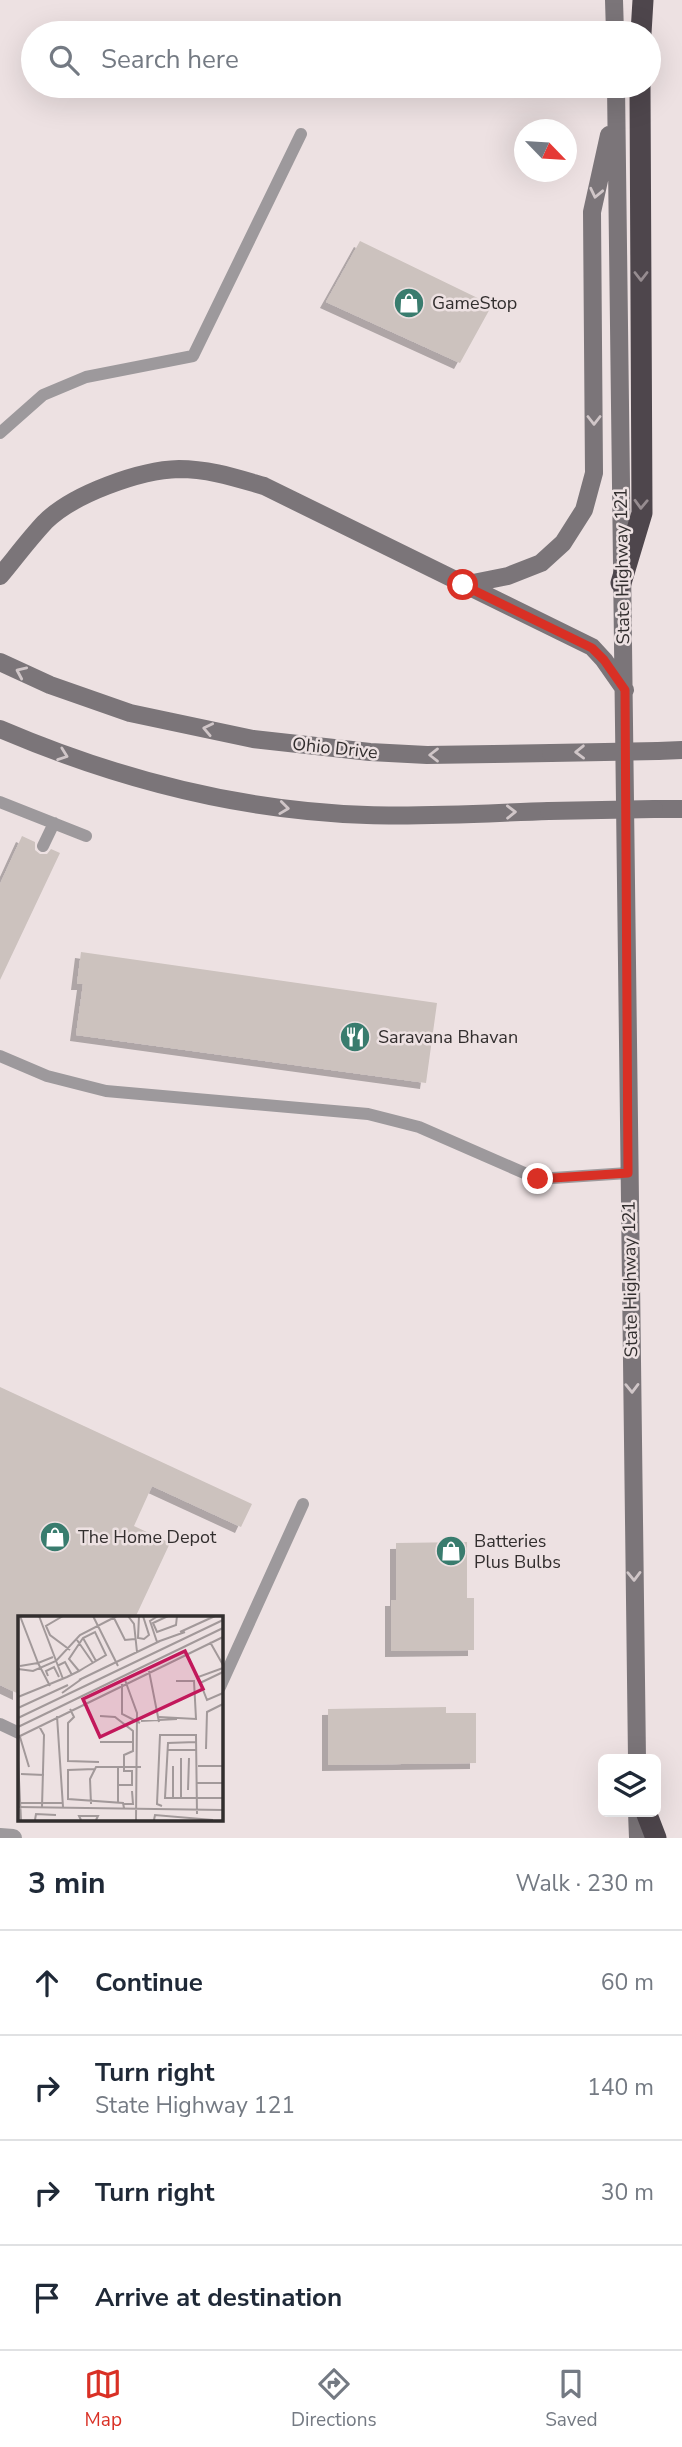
<!DOCTYPE html>
<html lang="en">
<head>
<meta charset="utf-8">
<style>
	:root { --surface:#fff; --page:#f6f6f7; --text:#1f2937; --muted:#747a83; --line:#e0e1e3; --accent:#d93025 }
	body { margin:0; font-family:"Nunito Sans",sans-serif; background:var(--page); color:var(--text) }
	.controls { position:absolute; right:21px; bottom:21px; display:grid; overflow:hidden; border-radius:10px; box-shadow:0 7px 28px #0002 }
	.controls button { width:63px; height:63px; display:grid; place-items:center; padding:0; border:0; border-bottom:2px solid var(--line); background:var(--surface); color:var(--text); font:35px sans-serif }
	.compass { position:absolute; left:514px; top:119px; width:63px; height:63px; border-radius:50%; background:var(--surface); box-shadow:0 7px 28px #0002; rotate:115deg }
	.stop { position:absolute; width:21px; height:21px; margin:-16px; border:5px solid #d93025; border-radius:50%; background:#fff }
	.stop.end { background:#d93025; border-color:#fff; box-shadow:0 2px 7px #0008 }
	.list { margin:0; padding:0; list-style:none }
	h2 { display:flex; justify-content:space-between; align-items:center; height:91px; margin:0; padding:0 28px; font-size:30px }
	h2 small { font-size:23px; font-weight:400; color:var(--muted) }
	.list li { display:grid; grid-template-columns:46px 1fr auto; gap:21px; align-items:center; box-sizing:border-box; height:105px; padding:0 28px; border-top:2px solid var(--line) }
	.list b { display:block; font-size:26px; white-space:nowrap }
	.list p { margin:0; font-size:23px; white-space:nowrap; color:var(--muted) }
	.list em { font-size:23px; font-style:normal; color:var(--muted) }
	.icon { flex:none; width:38px; height:38px; fill:none; stroke:currentColor; stroke-width:2; stroke-linecap:round; stroke-linejoin:round }
	.map { position:relative; flex:none; width:682px; height:1838px; overflow:hidden }
	.search { position:absolute; background:var(--surface); box-shadow:0 7px 28px #0002; left:21px; right:21px; top:21px; height:77px; display:flex; align-items:center; gap:18px; box-sizing:border-box; padding:0 24px; border-radius:38px; color:var(--muted); font-size:26px }
	.sheet { height:511px; background:var(--surface) }
	nav { display:flex; justify-content:space-around; align-items:center; box-sizing:border-box; height:98px; border-top:2px solid var(--line); background:var(--surface); font-size:19px; color:var(--muted) }
	nav a { display:grid; justify-items:center; gap:4px }
	nav .on { color:var(--accent) }
	.map>svg:first-child { display:block }
</style>
</head>
<body>
<div class="map">
<svg width="682" height="1838" viewBox="0 0 682 1838">
	<defs>
		<filter id="shadow"><feDropShadow dx="-6" dy="6" stdDeviation="0" flood-color="#0004"/></filter>
	</defs>
	<rect width="100%" height="100%" fill="#ede1e2"/>
	<!-- building -->
	<path fill="#ccc2be" filter="url(#shadow)" d="M360,241L492,305L460,363L326,302Z
		M22,836L35,842V850L40,854H47L51,849L60,853L0,980V884Z
		M81,952L437,1003L426,1083L76,1035L83,984H77Z
		M0,1387L252,1504L241,1527L152,1486L134,1526L170,1543L135,1618H19V1694L0,1685Z
		M467,1542V1598H474V1650L391,1651V1600H396V1543Z
		M446,1707V1713H476V1763L328,1765V1709Z"/>
	<g fill="none" stroke-linecap="round" stroke-linejoin="round">
		<!-- lane -->
		<path stroke="#9d999c" stroke-width="12" d="M0,433L43,395L86,377L193,356L301,134
			M0,802L86,836
			M43,846L54,823
			M0,1056L47,1076L106,1091L368,1114L419,1127L538,1179L628,1173
			M220,1687L303,1504
			M0,1724L19,1733"/>
		<!-- street -->
		<path stroke="#9d999c" stroke-width="18" d="M0,1837L13,1838"/>
		<!-- secondary -->
		<path stroke="#7b7579" stroke-width="18" d="M614,0L615,33
			M616,86L637,1759
			M0,576C15,558 29,539 45,522C73,494 140,470 179,469C209,469 236,478 264,486L592,647L604,660L625,690
			M463,585L508,576L541,563L563,543L584,510L594,473L592,212L609,135
			M0,662L50,685L130,713L253,739L370,752L427,755L551,753
			M0,729C117,779 240,811 367,815C428,817 489,813 549,811
			M658,751L682,750
			M654,809H682
			M637,1812L638,1838"/>
		<!-- highway -->
		<path stroke="#4e464c" stroke-width="21" d="M641,33L643,0
			M621,583L642,513L640,86
			M646,1812L656,1838"/>
		<!-- secondary-bridge -->
		<path stroke="#7b7579" stroke-width="18" d="M551,753L658,751
			M549,811L654,809"/>
	</g>
	<!-- one-way arrows -->
	<defs><path id="oneway-chevron" d="M-2-3.5L2.5 0L-2 3.5" fill="none" stroke-width="1.6" stroke-linecap="round" stroke-linejoin="round" transform="scale(1.75)"/></defs>
	<g stroke="#d0c6c8">
		<use href="#oneway-chevron" transform="translate(596 193) rotate(102)"/>
		<use href="#oneway-chevron" transform="translate(594 420) rotate(90)"/>
		<use href="#oneway-chevron" transform="translate(21 672) rotate(-156)"/>
		<use href="#oneway-chevron" transform="translate(208 729) rotate(-168)"/>
		<use href="#oneway-chevron" transform="translate(580 752) rotate(179)"/>
		<use href="#oneway-chevron" transform="translate(63 755) rotate(20)"/>
		<use href="#oneway-chevron" transform="translate(434 755) rotate(180)"/>
		<use href="#oneway-chevron" transform="translate(284 808) rotate(7)"/>
		<use href="#oneway-chevron" transform="translate(511 812) rotate(-1)"/>
		<use href="#oneway-chevron" transform="translate(632 1388) rotate(89)"/>
		<use href="#oneway-chevron" transform="translate(634 1576) rotate(89)"/>
	</g>
	<g stroke="#968c90">
		<use href="#oneway-chevron" transform="translate(641 276) rotate(90)"/>
		<use href="#oneway-chevron" transform="translate(641 504) rotate(92)"/>
	</g>
	<g fill="none" stroke-linecap="round" stroke-linejoin="round">
		<!-- route -->
		<path stroke="#d93025" stroke-width="9" d="M463,585L592,648L604,660L625,690L628,1173L538,1179"/>
	</g>
	<!-- icons -->
	<defs>
		<g id="shop-disc" transform="scale(1.575)"><circle r="9.5" fill="#397c6e" stroke="#ede1e2"/><path d="M-5-2.5h2.3a2.7 3.5 0 0 1 5.4 0H5L5.5 6h-11ZM-1.5-2.5h3a1.5 2.3 0 0 0-3 0Z" fill="#fff"/></g>
		<g id="restaurant-disc" transform="scale(1.575)"><circle r="9.5" fill="#397c6e" stroke="#ede1e2"/><path d="M-5-6h1v4h1v-4h1v4h1v-4h1v5L-1.5 .5V6h-2V.5L-5-1ZM5-6V6H3V1.5H1.5Q1.5-4 5-6Z" fill="#fff"/></g>
	</defs>
	<g fill-rule="evenodd">
		<use href="#shop-disc" x="409" y="303"/>
		<use href="#restaurant-disc" x="355" y="1037"/>
		<use href="#shop-disc" x="55" y="1537"/>
		<use href="#shop-disc" x="451" y="1551"/>
	</g>
	<g text-anchor="middle" dominant-baseline="central" stroke-width="5" stroke-linejoin="round" paint-order="stroke">
		<!-- poi labels -->
		<g font-size="18" fill="#322e2e" stroke="#ede1e2" text-anchor="start">
			<text x="432" y="303">GameStop</text>
			<text x="378" y="1037">Saravana Bhavan</text>
			<text x="78" y="1537">The Home Depot</text>
			<text x="474" y="1541">Batteries<tspan x="474" dy="21">Plus Bulbs</tspan></text>
		</g>
		<!-- street labels -->
		<g font-size="18" fill="#322e2e" stroke="#ede1e2">
			<text transform="translate(622 566) rotate(-91)">State Highway 121</text>
			<text transform="translate(335 748) rotate(6)">Ohio Drive</text>
			<text transform="translate(630 1279) rotate(-91)">State Highway 121</text>
		</g>
	</g>
	<!-- overview -->
	<g transform="translate(18 1616)">
		<rect width="205" height="205" fill="#ede1e2"/>
		<path fill="none" stroke="#a2999a" stroke-width="2" d="M21,0L45,63M45,0L28,10L32,19L52,34M75,0L100,50M110,0L116,8L119,36M121,0L120,22L126,23L131,19L125,0M150,0L135,7L139,16L158,9L159,0M96,2L107,24L117,23M162,16L197,0M65,22L78,45M59,24L75,47M139,26L132,5L140,0M139,26L167,16M192,26L205,49M2,50L20,47L2,0M39,50L47,46L54,59M205,52L180,61L189,84L205,77M0,53L15,55L38,45L62,19L99,0M131,55L141,106M30,60L28,55L36,51L41,61M61,64L142,25M107,64L119,97L118,204M182,67L205,56M104,68V98L122,107M32,70L20,47L35,41M44,77L65,62M0,81L49,61L61,55L66,52L88,39L77,16L65,22L51,43L61,55M0,92L50,69M52,93L56,101L50,107V145L81,146M39,100L45,191M82,100L97,101L115,115V135L106,139V155H114V169H100M141,101L178,103L176,65H158M0,102L205,4M123,105L159,103M21,110L26,119L24,191M0,111L205,12M0,121L205,21M2,121L11,151M82,126H116M178,126L150,127L147,182H205M188,133L189,96L205,88M150,134H179M163,142V183M0,144L3,204M180,150H205M77,153L50,154V183L105,187L106,192M3,158L26,159M178,167H205M170,174L171,142M155,182V150M3,187H45M100,187V151M73,188L72,163L78,151H123M106,188H115L114,175M144,190L139,188L142,119H178L179,198M0,191L205,194M17,204L18,198L38,199M63,204L61,200H80L78,204M136,204L137,199L195,204"/>
		<path fill="#c2185b" fill-opacity="0.15" stroke="#c2185b" stroke-width="3.5" d="M167,35L185,73L82,121L65,83Z"/>
		<rect width="205" height="205" fill="none" stroke="#322e2e" stroke-width="3.5"/>
	</g>
</svg>
<div class="controls">
<button><svg class="icon" aria-label="layers" viewBox="0 0 24 24"><path d="M12 4l9 5-9 5-9-5zM3 14l9 5 9-5"/></svg></button>
</div>
<svg class="compass" viewBox="-18 -18 36 36"><path d="M0-13l5 13h-10z" fill="#e53935"/><path d="M0 13l5-13h-10z" fill="#747a83"/></svg>
<div class="stop" style="left:463px;top:585px"></div>
<div class="stop end" style="left:538px;top:1179px"></div>
<div class="search"><svg class="icon" aria-label="search" viewBox="0 0 24 24"><circle cx="10" cy="10" r="6"/><path d="M15 15l6 6"/></svg>Search here</div>
</div>
<section class="sheet">
<h2>3 min<small>Walk · 230 m</small></h2>
<ul class="list">
<li><svg class="icon" aria-label="ahead" viewBox="0 0 24 24"><path d="M12 20V5M6 11l6-6 6 6"/></svg><div><b>Continue</b></div><em>60 m</em></li>
<li><svg class="icon" aria-label="right" viewBox="0 0 24 24"><path d="M7 20v-9h11M14 6l5 5-5 5"/></svg><div><b>Turn right</b><p>State Highway 121</p></div><em>140 m</em></li>
<li><svg class="icon" aria-label="right" viewBox="0 0 24 24"><path d="M7 20v-9h11M14 6l5 5-5 5"/></svg><div><b>Turn right</b></div><em>30 m</em></li>
<li><svg class="icon" aria-label="arrive" viewBox="0 0 24 24"><path d="M6 21V4h12l-3 4 3 4H6"/></svg><div><b>Arrive at destination</b></div></li>
</ul>
</section>
<nav>
<a class="on"><svg class="icon" aria-label="map" viewBox="0 0 24 24"><path d="M3 6l6-2 6 2 6-2v14l-6 2-6-2-6 2zM9 4v14M15 6v14"/></svg>Map</a>
<a><svg class="icon" aria-label="directions" viewBox="0 0 24 24"><path d="M12 3l9 9-9 9-9-9zM9 14v-3h6M13 9l2 2-2 2"/></svg>Directions</a>
<a><svg class="icon" aria-label="saved" viewBox="0 0 24 24"><path d="M7 4h10v16l-5-4-5 4z"/></svg>Saved</a>
</nav>
</body>
</html>
